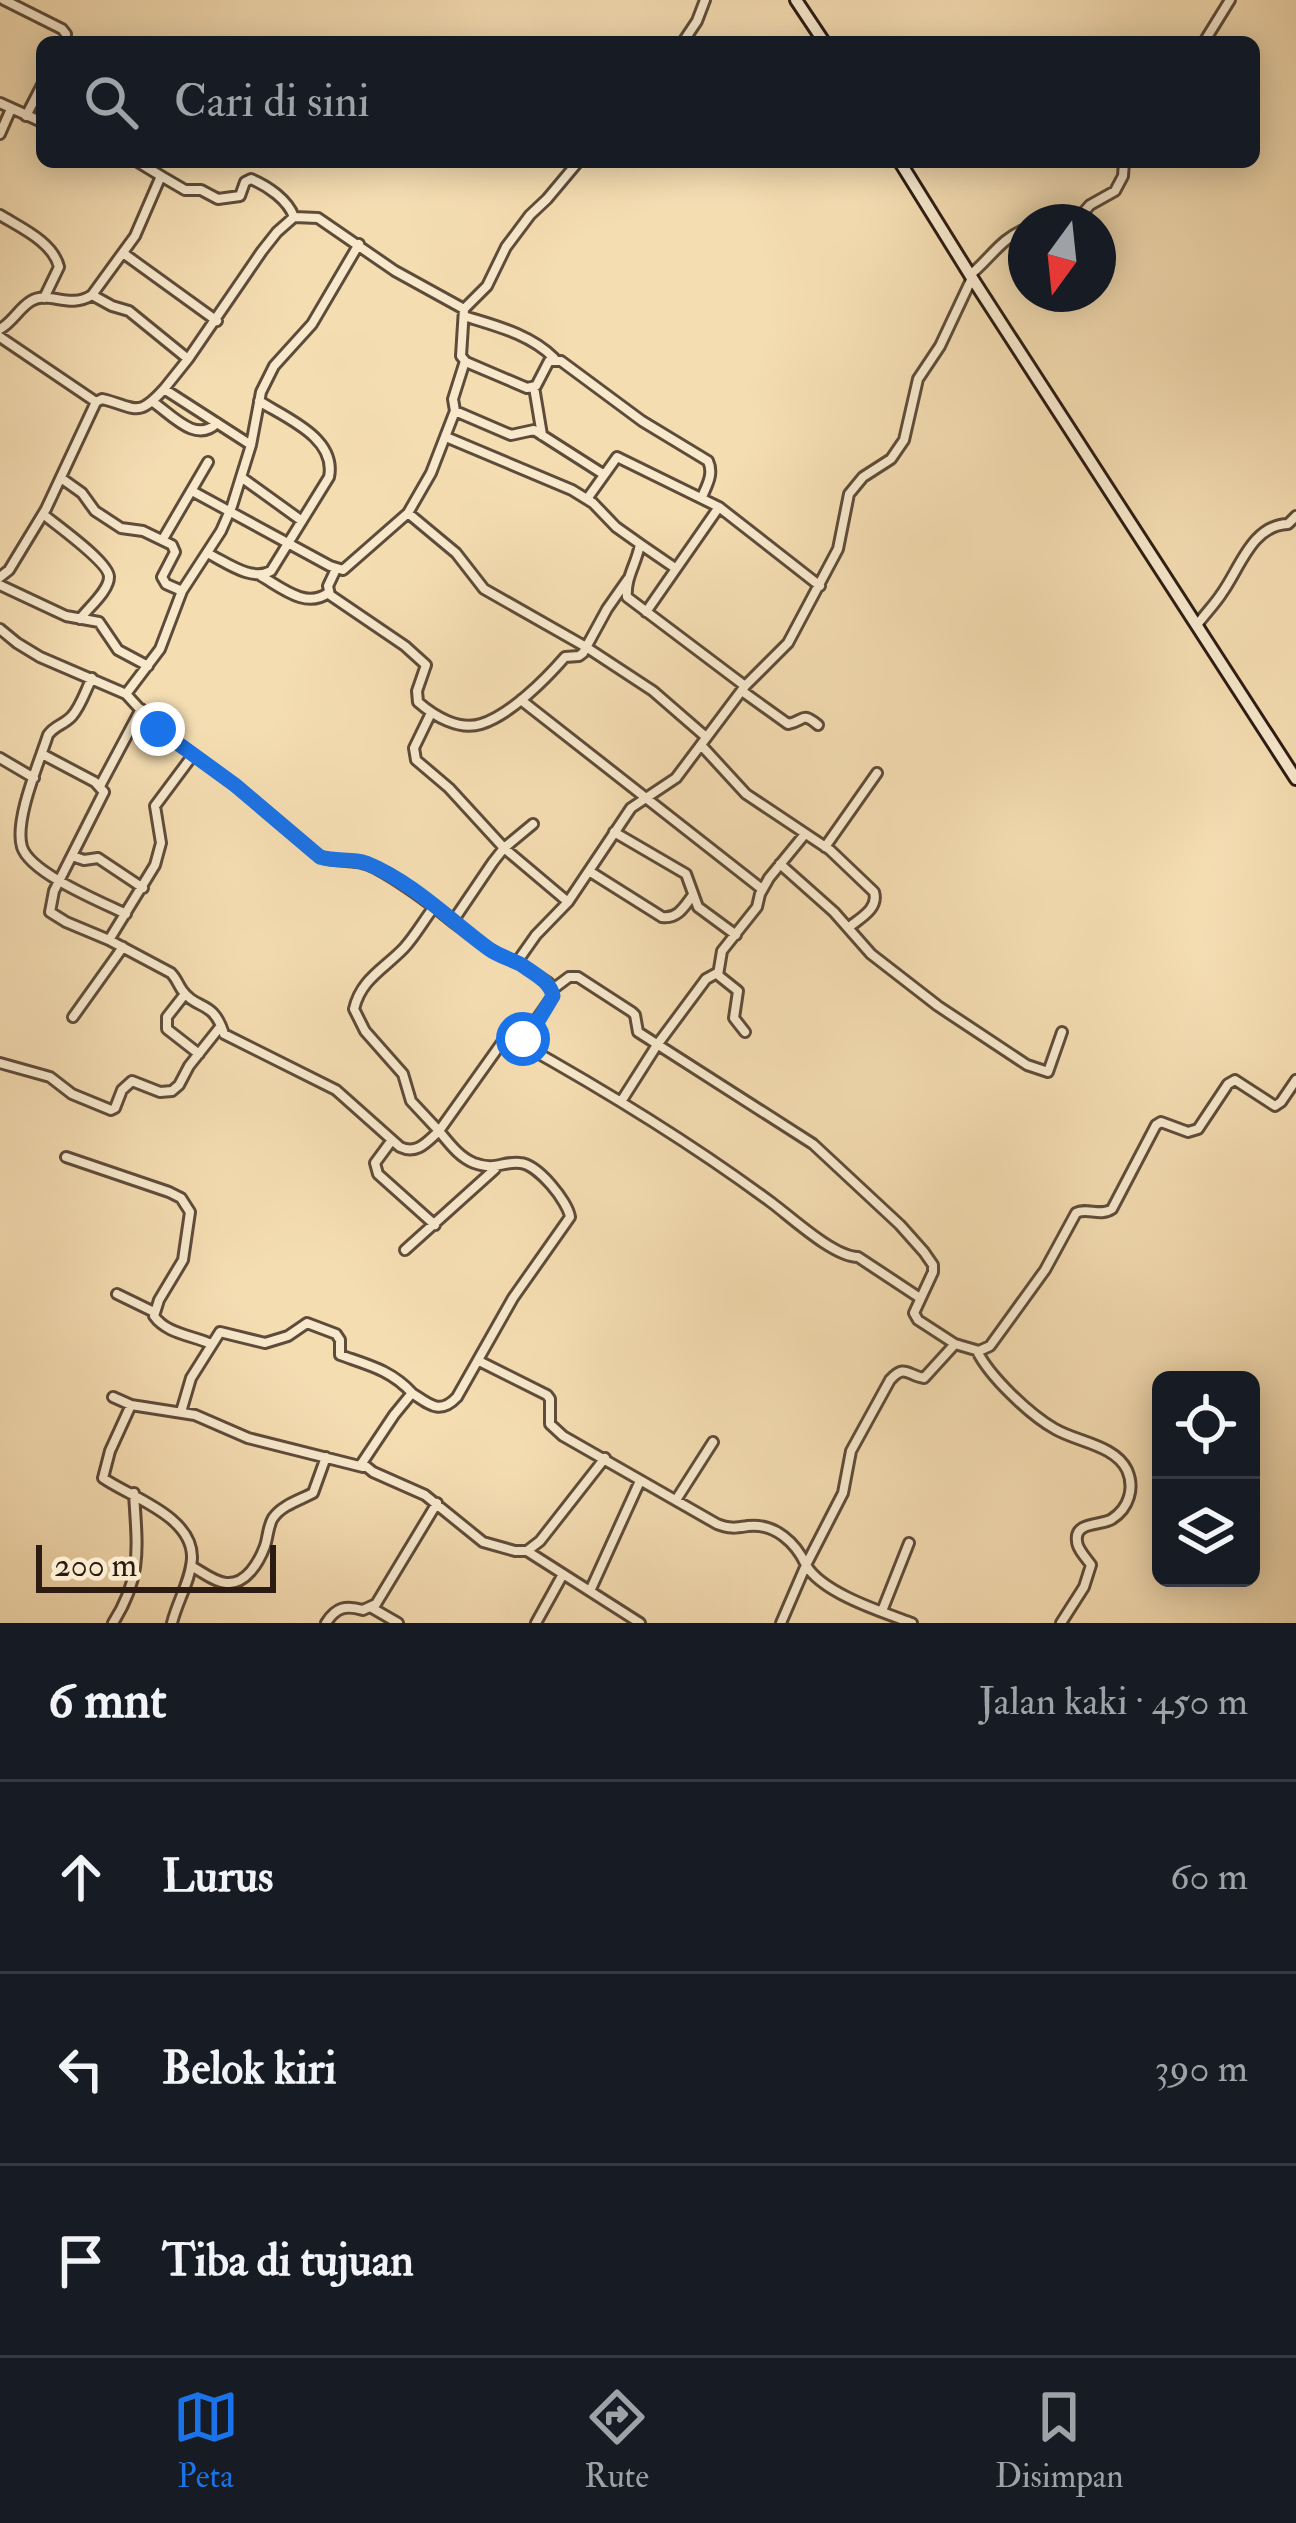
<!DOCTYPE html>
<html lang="id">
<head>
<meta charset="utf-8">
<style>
	:root { --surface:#171b24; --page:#20242c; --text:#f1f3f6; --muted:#9ea1a6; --line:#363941; --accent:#1a73e8 }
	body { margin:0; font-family:"IM FELL Double Pica",serif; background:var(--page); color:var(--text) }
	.controls { position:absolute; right:36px; bottom:36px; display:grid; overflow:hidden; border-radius:18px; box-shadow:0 6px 30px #0003 }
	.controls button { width:108px; height:108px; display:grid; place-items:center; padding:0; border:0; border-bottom:3px solid var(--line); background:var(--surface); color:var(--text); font:60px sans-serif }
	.compass { position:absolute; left:1008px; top:204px; width:108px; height:108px; border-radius:50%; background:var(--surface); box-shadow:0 6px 30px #0003; rotate:195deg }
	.scale { position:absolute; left:36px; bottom:30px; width:240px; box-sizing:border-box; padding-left:12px; border:6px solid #2c1b12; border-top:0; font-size:33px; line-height:42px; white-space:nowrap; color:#2c1b12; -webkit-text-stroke:9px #f8e9cd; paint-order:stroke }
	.stop { position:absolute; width:36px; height:36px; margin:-27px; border:9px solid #1a73e8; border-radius:50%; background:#fff }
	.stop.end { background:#1a73e8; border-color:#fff; box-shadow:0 3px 12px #0008 }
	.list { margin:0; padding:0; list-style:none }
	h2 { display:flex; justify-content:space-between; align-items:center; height:156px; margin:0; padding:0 48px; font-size:51px }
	h2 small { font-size:39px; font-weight:400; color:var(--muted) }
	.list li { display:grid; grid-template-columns:78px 1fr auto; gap:36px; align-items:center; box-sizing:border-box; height:192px; padding:0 48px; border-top:3px solid var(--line) }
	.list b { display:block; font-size:45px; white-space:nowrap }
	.list em { font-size:39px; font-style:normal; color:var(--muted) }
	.icon { flex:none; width:66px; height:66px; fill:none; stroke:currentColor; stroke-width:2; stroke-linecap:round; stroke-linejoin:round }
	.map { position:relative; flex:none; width:1296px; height:1623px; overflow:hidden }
	.search { position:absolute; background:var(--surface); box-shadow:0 6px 30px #0003; left:36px; right:36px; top:36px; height:132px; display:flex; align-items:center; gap:30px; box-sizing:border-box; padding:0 42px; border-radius:18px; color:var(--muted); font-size:45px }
	.sheet { height:732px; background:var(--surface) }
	nav { display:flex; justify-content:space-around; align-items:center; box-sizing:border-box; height:168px; border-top:3px solid var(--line); background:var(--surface); font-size:33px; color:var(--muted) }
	nav a { display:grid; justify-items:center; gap:6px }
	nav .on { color:var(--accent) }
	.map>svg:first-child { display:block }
</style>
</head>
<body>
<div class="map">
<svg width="1296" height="1623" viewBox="0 0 1296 1623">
	<rect width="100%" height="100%" fill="#f5ddb2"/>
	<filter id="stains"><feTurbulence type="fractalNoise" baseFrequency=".00167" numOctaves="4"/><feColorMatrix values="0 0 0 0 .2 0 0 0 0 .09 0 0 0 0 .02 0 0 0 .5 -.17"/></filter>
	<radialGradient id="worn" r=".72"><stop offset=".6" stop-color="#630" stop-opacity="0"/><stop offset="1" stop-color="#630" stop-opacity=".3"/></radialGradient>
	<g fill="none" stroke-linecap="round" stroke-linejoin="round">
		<!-- minor casing -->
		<g stroke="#5e4c3a" stroke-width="14">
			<path id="minor" d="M4,0L62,29L66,34L65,42
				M683,42L697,21L705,0
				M1204,42L1230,0
				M0,103L42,122
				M26,116L42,85
				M0,134L11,109
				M138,162L161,176
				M578,162L547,199L530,215L506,247L487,286L464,309L461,356L466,362L527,388L536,386L549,361H561L642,421L708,461C714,474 707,485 702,497
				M0,215C21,228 53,242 59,267L44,298
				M1039,222L1083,213L1090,205L1115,191L1123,176L1124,162
				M123,253L217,321
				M970,275C989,260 1002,237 1026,229
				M92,295L112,306L129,311L188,359L164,389L251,445
				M464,316C496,326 530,334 554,358
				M0,329C13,322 19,308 31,301C49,290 69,310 92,295L135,236L161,176L185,190H201L218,199L240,196L245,182L251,179C268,186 288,200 294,217
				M0,337L96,402
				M188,359L262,251L277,232L294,217L318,218L395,271L464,309
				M534,387L542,435
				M153,402C172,415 196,444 217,423
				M455,411L453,399L465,361
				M446,437L572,490L593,503L616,527L640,544C637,563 625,578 627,597L745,686
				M241,477L302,521
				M61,478L82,493L95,511L121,528L143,531L172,545L175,552L162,577L166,584L182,591
				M192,491L330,566L343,570L408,513L431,473L455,411L511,435L534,430L603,474
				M587,499L617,457L719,507
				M408,513L456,553L484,589L586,647L653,691L706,737
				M43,514C56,525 109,562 109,577C109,591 88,608 80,619
				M163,539L208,462
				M640,544L675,568
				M207,553C226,562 251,582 271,571L329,477C337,438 286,418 259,401
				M336,569L328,586L330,595L405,646L426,665L417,691L418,702C434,716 459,731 481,724C510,715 545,680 565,657L579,656L583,653L607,609L628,579
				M261,576C282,588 306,609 328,593
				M0,577L9,570L46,509L96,402L102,399C136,407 137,419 164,389
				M0,585L66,616L99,622L118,650L148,666
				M646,612L719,507L820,586
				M1197,625C1205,614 1215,604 1222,593C1240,568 1252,525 1288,524L1296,516
				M0,629L17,643L40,657L126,694L158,729L235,785L320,857C339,863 357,858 375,868C403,883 428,902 453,922C474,937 492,955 517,962L536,935L568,902L631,808L676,778L745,686L788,643L838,549L849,494L863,477L891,459L904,440L918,379L940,346L972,278
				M92,678C86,689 81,706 72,716C64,725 55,725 48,735C39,763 14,820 22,847C30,873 101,902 126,914
				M742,691L788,724C805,721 801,711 818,725
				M126,694L160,649L182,591L221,531L232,506L251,445L261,392L274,366L312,324L359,244
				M521,700L762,889
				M431,713L414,748L416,760L449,788L504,848L568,902
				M701,745L746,794L830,850L874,892C879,909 860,918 848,928
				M42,754L95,782L104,792L54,891L50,912L66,922L109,940
				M193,755L155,806L161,843L155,865L109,940L171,973C176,978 178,984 182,990C197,1011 213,999 224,1034L336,1090L400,1147C417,1155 427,1142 439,1131L411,1101L403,1074L365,1031L354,1009C361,979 384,969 404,948C415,936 424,920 434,907
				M0,758L34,778
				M100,786L141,709
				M614,832L686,874L698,907L736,935
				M825,847L877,773
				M72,856L84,860L98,858L143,888
				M780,864L834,912L871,954L938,1006L1027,1065L1048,1072L1062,1032
				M589,871L662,917C678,919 684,907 693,895
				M453,921L493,862L504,848L533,824
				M517,962L549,983L553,996L523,1039L518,1042L503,1041L439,1131C449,1143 459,1157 474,1163C496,1171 502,1161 520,1163C538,1164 568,1202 570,1217L513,1298L457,1397C440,1415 430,1405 412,1393L394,1415L362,1463L373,1472L425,1495L483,1542L515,1551H527L540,1541L605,1458
				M185,994L167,1017V1029L199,1054
				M73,1017L123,947
				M745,1032L734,1018L738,991L718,975L722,951L757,907L760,894L769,878L805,834
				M518,1042C606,1091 691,1143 772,1203C792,1218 834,1257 858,1257L920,1298
				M0,1063L50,1077L72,1094L111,1110L115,1108L122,1090L132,1081L160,1092L172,1091L179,1085L189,1066L220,1027
				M622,1100L657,1045L706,979L717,973
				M392,1140L375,1163L378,1174L435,1225
				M66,1157L169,1192L181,1198L190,1212L183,1260L159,1300L154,1316C167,1334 191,1335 211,1344
				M405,1250L495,1169
				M117,1294L154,1312
				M955,1344L979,1351L990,1346L1045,1270L1076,1213C1087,1207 1100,1217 1112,1209L1156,1125L1161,1122L1188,1132L1198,1129L1228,1084L1235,1080L1275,1106L1281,1102L1296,1080
				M977,1351C990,1377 1030,1415 1055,1429C1077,1442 1115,1445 1127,1470C1135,1488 1129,1508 1112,1519C1102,1526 1074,1521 1077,1541C1077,1549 1087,1559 1091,1565L1084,1587L1061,1623
				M479,1361L547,1395L550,1399V1424L563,1436L717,1524C730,1529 735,1528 748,1526C775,1523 796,1543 806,1565L843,1493L851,1451L890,1380C905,1363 908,1376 924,1378L955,1344L918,1320L914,1313L933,1272V1265L924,1252L900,1225L813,1144L638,1032L635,1015L632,1012L578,977H569L553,989
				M113,1397L131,1405L195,1415L248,1438L363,1467
				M131,1405L110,1451L103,1478C130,1497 193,1516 192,1558C191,1580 177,1602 172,1623
				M181,1412L191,1378L220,1332L265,1343L288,1336L307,1323L336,1334L340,1340V1355C368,1365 391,1370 412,1393
				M676,1500L713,1442
				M527,1551L640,1623
				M191,1566C201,1571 214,1582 226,1583C246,1585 259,1562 265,1546C268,1537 268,1526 273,1518C282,1505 300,1500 313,1493L326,1457
				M590,1591L640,1481
				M372,1608L398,1623
				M882,1611L909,1543
				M113,1623C143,1576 137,1546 134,1493
				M326,1623C336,1607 346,1605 363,1610L376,1604L437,1503
				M536,1623L562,1576
				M781,1623L806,1565C822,1593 882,1612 912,1623"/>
		</g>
		<!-- secondary casing -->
		<g stroke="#2c1b12" stroke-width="16">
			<path id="secondary" d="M796,0L824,42
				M900,162L972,278L1296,779"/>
		</g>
		<!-- minor -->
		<use href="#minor" stroke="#f8e9cd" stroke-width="8"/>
		<!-- secondary -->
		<use href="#secondary" stroke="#f8e9cd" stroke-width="10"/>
	</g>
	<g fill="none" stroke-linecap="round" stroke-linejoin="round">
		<!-- route -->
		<path stroke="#1a73e8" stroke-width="15" d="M158,729L235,785L320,857C336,862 351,858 366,863C411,881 450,920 489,949C499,956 511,959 522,965C534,974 550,981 553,996L538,1021L523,1039"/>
	</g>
	<rect width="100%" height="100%" filter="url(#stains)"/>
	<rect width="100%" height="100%" fill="url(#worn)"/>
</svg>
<div class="controls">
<button><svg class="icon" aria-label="locate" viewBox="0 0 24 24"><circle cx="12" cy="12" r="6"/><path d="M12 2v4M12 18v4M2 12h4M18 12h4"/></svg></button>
<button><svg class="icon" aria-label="layers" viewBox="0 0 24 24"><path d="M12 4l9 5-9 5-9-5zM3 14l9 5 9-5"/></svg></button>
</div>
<svg class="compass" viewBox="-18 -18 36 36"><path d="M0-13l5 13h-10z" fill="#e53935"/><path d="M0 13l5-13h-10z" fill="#9ea1a6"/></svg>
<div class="scale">200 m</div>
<div class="stop" style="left:523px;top:1039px"></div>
<div class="stop end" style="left:158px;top:729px"></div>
<div class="search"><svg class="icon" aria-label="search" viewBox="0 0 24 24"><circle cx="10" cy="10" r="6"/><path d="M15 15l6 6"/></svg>Cari di sini</div>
</div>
<section class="sheet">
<h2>6 mnt<small>Jalan kaki · 450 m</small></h2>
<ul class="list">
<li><svg class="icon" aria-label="ahead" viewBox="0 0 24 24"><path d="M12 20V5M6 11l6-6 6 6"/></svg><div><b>Lurus</b></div><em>60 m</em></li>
<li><svg class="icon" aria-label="left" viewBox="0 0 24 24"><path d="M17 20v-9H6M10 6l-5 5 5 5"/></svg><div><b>Belok kiri</b></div><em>390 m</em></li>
<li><svg class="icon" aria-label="arrive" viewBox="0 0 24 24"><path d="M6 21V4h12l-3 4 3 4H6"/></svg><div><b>Tiba di tujuan</b></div></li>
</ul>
</section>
<nav>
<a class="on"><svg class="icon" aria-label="map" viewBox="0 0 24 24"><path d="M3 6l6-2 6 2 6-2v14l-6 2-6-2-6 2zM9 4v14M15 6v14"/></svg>Peta</a>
<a><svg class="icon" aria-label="directions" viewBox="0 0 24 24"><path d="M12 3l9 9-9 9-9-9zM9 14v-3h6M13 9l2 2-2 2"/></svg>Rute</a>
<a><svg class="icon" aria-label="saved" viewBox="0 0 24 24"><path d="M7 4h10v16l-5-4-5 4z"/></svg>Disimpan</a>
</nav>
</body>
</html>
